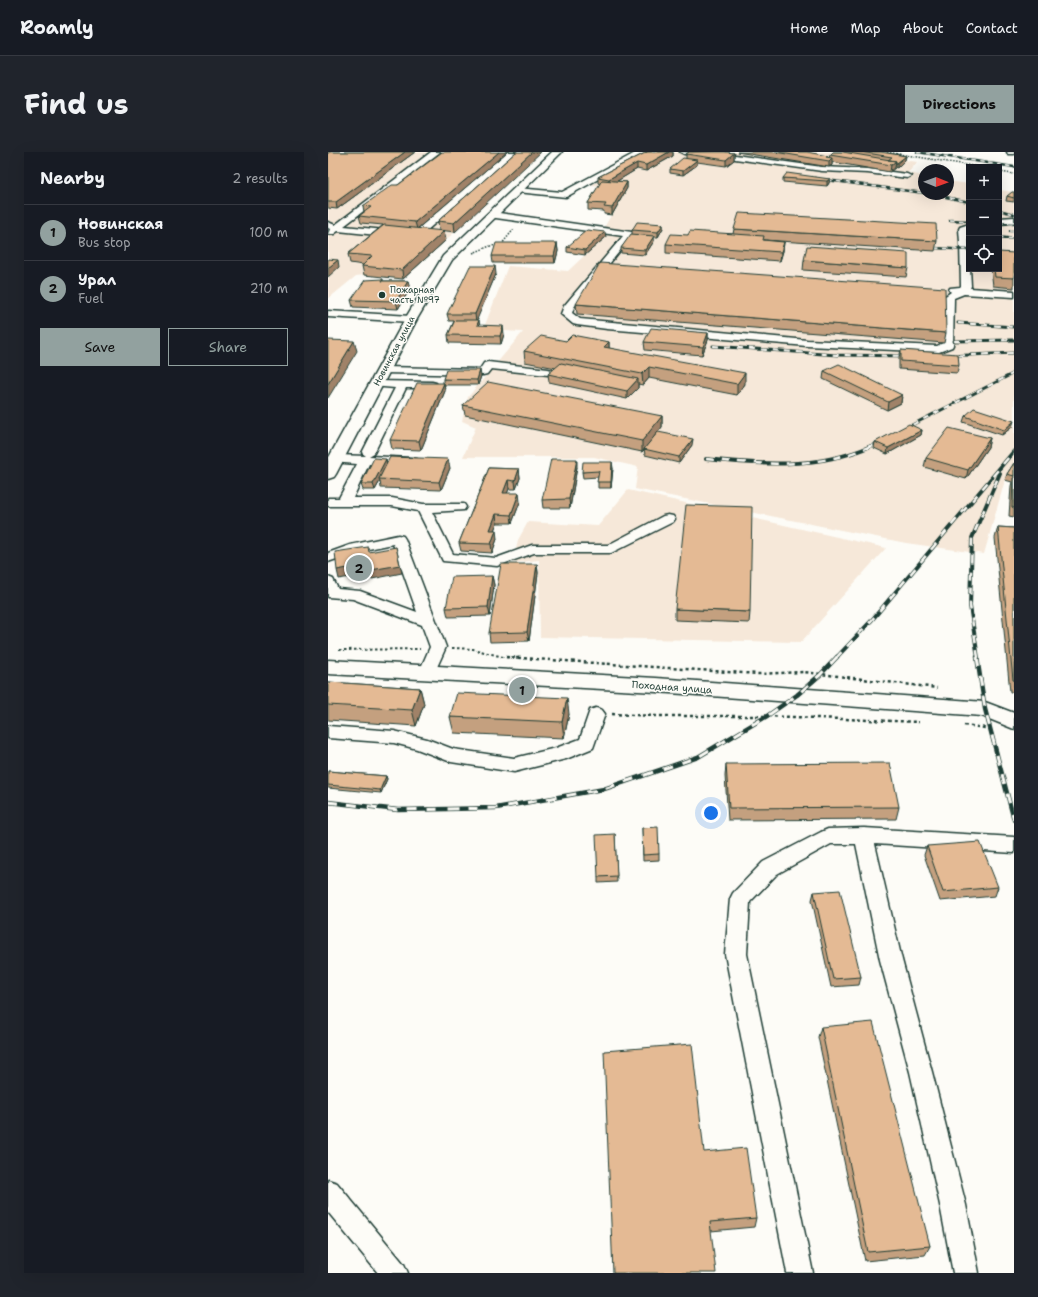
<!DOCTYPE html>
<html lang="en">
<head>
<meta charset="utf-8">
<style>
	:root { --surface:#171b24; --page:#20242c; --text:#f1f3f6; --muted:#9ea1a6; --line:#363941; --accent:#92a19f }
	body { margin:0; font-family:"Shantell Sans",sans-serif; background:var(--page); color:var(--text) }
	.controls { position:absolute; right:12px; top:12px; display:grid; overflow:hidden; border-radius:0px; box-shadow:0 4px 16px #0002 }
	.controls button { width:36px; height:36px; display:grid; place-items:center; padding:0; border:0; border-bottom:1px solid var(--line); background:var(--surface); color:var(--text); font:20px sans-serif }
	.compass { position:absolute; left:590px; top:12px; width:36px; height:36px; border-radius:50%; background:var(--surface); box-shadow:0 4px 16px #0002; rotate:91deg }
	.you { position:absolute; left:383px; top:661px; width:14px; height:14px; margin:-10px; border:3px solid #fff; border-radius:50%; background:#1a73e8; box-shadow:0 0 0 6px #1a73e833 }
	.badge { display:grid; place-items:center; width:26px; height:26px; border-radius:50%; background:var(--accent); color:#111; font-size:13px; font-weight:700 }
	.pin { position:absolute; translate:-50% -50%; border:2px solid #fff; box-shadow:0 1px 4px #0006 }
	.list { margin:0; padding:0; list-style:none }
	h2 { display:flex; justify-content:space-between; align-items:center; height:52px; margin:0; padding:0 16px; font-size:17px }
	h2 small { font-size:13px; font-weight:400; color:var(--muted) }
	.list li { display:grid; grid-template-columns:26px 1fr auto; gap:12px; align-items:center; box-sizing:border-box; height:56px; padding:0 16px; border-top:1px solid var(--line) }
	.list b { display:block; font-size:15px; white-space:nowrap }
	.list p { margin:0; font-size:13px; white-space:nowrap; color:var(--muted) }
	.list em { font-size:13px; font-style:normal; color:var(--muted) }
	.actions { display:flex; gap:8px; padding:12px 16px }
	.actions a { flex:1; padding:9px 0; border:1px solid var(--accent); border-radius:0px; text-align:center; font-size:14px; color:var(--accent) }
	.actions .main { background:var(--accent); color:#111 }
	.icon { flex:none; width:22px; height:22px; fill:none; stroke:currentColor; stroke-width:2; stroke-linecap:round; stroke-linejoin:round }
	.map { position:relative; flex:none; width:686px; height:1121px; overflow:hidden; border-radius:0px }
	header { display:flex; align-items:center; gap:24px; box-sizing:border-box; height:56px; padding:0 20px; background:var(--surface); border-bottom:1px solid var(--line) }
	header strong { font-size:19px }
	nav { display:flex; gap:22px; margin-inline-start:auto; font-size:14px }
	.intro { display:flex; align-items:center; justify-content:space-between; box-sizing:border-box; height:96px; padding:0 24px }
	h1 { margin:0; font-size:28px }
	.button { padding:10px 18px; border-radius:0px; background:var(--accent); color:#111; font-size:14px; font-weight:700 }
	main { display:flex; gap:24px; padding:0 24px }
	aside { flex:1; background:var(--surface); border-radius:0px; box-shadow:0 4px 16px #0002 }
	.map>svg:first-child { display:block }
</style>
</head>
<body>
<header>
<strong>Roamly</strong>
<nav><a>Home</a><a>Map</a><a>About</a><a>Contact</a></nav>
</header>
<div class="intro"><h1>Find us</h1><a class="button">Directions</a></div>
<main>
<aside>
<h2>Nearby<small>2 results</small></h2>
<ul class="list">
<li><span class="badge">1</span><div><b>Новинская</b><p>Bus stop</p></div><em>100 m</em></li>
<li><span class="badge">2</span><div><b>Урал</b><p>Fuel</p></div><em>210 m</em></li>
</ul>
<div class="actions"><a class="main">Save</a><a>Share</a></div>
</aside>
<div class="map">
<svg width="686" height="1121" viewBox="0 0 686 1121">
	<rect width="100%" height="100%" fill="#fdfcf7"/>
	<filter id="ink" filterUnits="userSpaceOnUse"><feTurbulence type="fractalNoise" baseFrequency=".025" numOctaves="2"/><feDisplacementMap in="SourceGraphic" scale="8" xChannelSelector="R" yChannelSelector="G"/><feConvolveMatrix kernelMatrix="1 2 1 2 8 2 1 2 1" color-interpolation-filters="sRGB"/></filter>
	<g filter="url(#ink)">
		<!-- built -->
		<path fill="#f6e8d9" d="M0,0H212L127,80L93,109L75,127L36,123L28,124L0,147Z
			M328,0H529L589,10L580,21L596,24V42H620V29L641,32V117H671V38L686,40V314L677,328L656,402L578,391L307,337L310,315L266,305H135L148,275L134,269L140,245L195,180L155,178L180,114L240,119L257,103L274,79L299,36L263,33Z
			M300,338L558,396L473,490L212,485L211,408L185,411L190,388L200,370L270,374Z"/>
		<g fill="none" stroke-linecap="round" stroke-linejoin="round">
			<!-- minor casing -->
			<g stroke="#1f3d34" stroke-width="3">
				<path id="minor" d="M103,0H112L16,74L78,80L91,76L179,0H188L97,80L78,86L10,79L6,82H0L2,77L0,76V70L7,73Z
					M309,0H319L238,45L189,40L185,38L189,36L234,40Z
					M352,0L400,2L494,15L540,17L579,22L583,24L579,26L540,21L494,19L400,6L356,2Z
					M679,0H686V2H680Z
					M164,60L304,80L306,82L304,84L246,155L244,161L252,167L479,188L609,194L615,191L616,145L623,140L621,138L622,136L632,135L633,134L632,90L631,77L632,75L641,72L640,78L643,134L642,136L686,139V145L636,142L626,146L625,193L624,195L611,200L479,194L279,177L249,173L245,172L233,162L236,154L295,84L161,65L160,63Z
					M686,65V71L671,72V66Z
					M0,159L83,164L88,167L83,170L0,165Z
					M160,210L220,217L224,218L226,220L224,222L220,223L163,217L159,222L155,223L56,221L52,220L50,218L52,216L56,215L152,217L156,211Z
					M48,229L104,230L108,231L110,233L108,235L104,236H78L46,301L41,304L84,306L89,307L90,310L89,313L41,312L25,346H64L95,352H136L138,355L136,358L104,360L125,402L168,406L204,393H280L335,364L340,363L345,364L347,367L345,370L283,401H206L169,414L115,409L90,359L64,354H0V346H11L29,312L3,310L2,307L3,304L8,303L38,304L34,301L67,236L44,234L42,232L44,230Z
					M70,383L75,384L77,387L118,495L105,524L99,526L93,524L91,520L102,495L94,473L25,447L0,445V425L5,427L10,437L32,439L89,460L65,392L31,399L0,410V401L22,393Z
					M268,556L274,558L277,562L265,596L238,607L186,620L123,610L89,597L66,591L0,586V574L66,579L99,587L125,597L186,606L228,596L252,587L262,558Z
					M536,676L686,685V701L547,692L574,808L604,920L638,1053L651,1121H625L612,1053L582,920L552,808L528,692H503L449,722L422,750L419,802L485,1121H459L397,802L402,747L405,741L435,710L493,680L500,677Z
					M0,1028L9,1031L76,1112L80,1121H50L0,1060Z"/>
			</g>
			<!-- major casing -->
			<g stroke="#1f3d34" stroke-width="3">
				<path id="major" d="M224,0H234L124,108L89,167L8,322L6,325L0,327V307L77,167L115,104Z
					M0,508L328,526L657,550L686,561V577L654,564L328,540L0,522Z"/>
			</g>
			<!-- path-far2 -->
			<path stroke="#1f3d34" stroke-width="1.5" stroke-dasharray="1.5 1.5" stroke-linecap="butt" d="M559,0L651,15
				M671,20L686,22
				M145,101L162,94L173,93L186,77"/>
			<!-- path-far1 -->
			<path stroke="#1f3d34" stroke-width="2" stroke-dasharray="2.5 2.5" stroke-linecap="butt" d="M124,496L145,497L175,505L193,506
				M11,498L92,497"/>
			<!-- path -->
			<path stroke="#1f3d34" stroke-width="2.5" stroke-dasharray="3 3" stroke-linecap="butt" d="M178,505L430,522L476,520L609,536
				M284,562L327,564H439L591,570
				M636,573L657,576"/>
			<!-- minor -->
			<use href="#minor" fill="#fdfcf7" fill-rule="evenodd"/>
			<!-- major -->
			<use href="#major" fill="#fdfcf7" fill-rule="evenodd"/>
			<!-- rail-far3 casing -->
			<g stroke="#1f3d34" stroke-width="2.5">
				<path id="rail-far3" d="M589,0L686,15
					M491,27L596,41
					M604,42L641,50
					M671,58L686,62
					M622,68L641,69
					M671,71L686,72
					M682,79H686
					M671,85L686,87
					M607,96L641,98"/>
			</g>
			<!-- rail-far2 casing -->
			<g stroke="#1f3d34" stroke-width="3">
				<path id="rail-far2" d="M630,171L686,175
					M626,189L686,188
					M385,194L509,203L583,204
					M619,204L686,201
					M574,278L686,221
					M540,295L556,288"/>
			</g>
			<!-- rail-far1 casing -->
			<g stroke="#1f3d34" stroke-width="4">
				<path id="rail-far1" d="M378,307C433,313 491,317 543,294
					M508,506L543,469L686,299
					M650,506L642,454L644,386L672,321"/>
			</g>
			<!-- rail casing -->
			<g stroke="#1f3d34" stroke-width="4.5">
				<path id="rail" d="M649,505L657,557L686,668
					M0,650L70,658L168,656L276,637L370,605L439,564L469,543L492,523L509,505"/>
			</g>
			<!-- rail-far3 -->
			<use href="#rail-far3" stroke="#fdfcf7" stroke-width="1.5" stroke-dasharray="4.5" stroke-linecap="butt"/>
			<!-- rail-far2 -->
			<use href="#rail-far2" stroke="#fdfcf7" stroke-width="2" stroke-dasharray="6" stroke-linecap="butt"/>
			<!-- rail-far1 -->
			<use href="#rail-far1" stroke="#fdfcf7" stroke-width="2.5" stroke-dasharray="8" stroke-linecap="butt"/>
			<!-- rail -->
			<use href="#rail" stroke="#fdfcf7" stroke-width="3" stroke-dasharray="10" stroke-linecap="butt"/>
		</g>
		<!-- wall -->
		<path fill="#c4a07f" stroke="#1f3d34" d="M0,0H87L9,57L0,56Z
			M179,0L89,76L118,88L75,127L36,123L34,114L35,113L22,111L20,102L55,73L33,71L31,64L36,60L35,54L70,33Z
			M188,0L127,80L111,78L110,69Z
			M319,0H345V4L318,19L309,17L289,29L299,30V36L284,63L276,62V59L260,58V51L272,32L270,31V25Z
			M409,0H479L501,6L502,3L505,0H553L578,4L577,8L569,16L567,15L562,20L504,10V13L501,15Z
			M406,1V8L398,14L369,10V13L355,23L342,21V17L358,7V2Z
			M455,26L502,27L501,31L499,34L455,30Z
			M686,40V50L678,49L679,44Z
			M335,72V76L330,85H326V89L317,103L293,101V96L304,82V78Z
			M406,77L609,89L607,99L436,88L456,90L455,99L452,109L338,101V92L360,83L405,82Z
			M278,85L257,103L239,100V95Z
			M229,91L230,99L227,111H165L164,104Z
			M686,101V136L665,134L663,117H671Z
			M476,108L580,116L578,125L475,118Z
			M168,122L148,168L152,174L176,182L173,192L121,191L120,183L126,169H121L119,162Z
			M55,127V129H80L82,137L70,157L25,155L23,148Z
			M248,152L618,181L616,191L249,162Z
			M380,181V188L374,203L317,198L316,190Z
			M238,189L281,190V196L417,232L409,243L321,226L315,233L310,232V236L299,247L221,230L220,222L228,216L197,210L196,199Z
			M573,198L631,213L629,221L571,217V206Z
			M496,219L574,243L573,251L559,258L495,227Z
			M153,224L150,233H116L117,239L93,298L64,297L62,288L115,231V227Z
			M135,253L334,264V275L314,300L137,263Z
			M637,264L684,275L674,283L635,270Z
			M594,278L593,283L559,302L546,296L547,290Z
			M662,286L660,295L638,327L596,315L598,306Z
			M364,293L351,311L317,303L316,297Z
			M58,307L59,312L122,316L113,338L53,336L52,329L47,338H35L33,332Z
			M686,311V365L681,364L683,334L684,330L677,328L679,322Z
			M249,315L242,356H215L214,348Z
			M161,316L191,317L192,326L188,337H181L179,341L192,350L184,371H169L166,378L169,387L164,401L133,399L131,391Z
			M285,316L283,336H270V325L255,326L254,320Z
			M670,375L686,376V540H682L667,386Z
			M209,412L210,421L201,489L162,490L161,481Z
			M164,424L166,433L162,464L120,465L118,456Z
			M347,457L422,460L421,471L347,468Z
			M0,530L92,536L96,552L88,574L0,568Z
			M241,562L236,586L126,581L122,565Z
			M398,612L571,655L568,667L400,668L397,624Z
			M0,619L58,624L59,627L53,641L0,636Z
			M314,676L331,702V708L315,709Z
			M287,682L289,730L270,731V725Z
			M599,694L670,735L667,744L612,749L596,703Z
			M486,740L533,825L531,833L503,835L484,748Z
			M493,875L602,1094L597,1103L537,1109L490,885Z
			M376,1000L428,1066L426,1075L383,1079L285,1121Z"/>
		<!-- shaded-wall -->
		<path fill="#a08268" stroke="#1f3d34" d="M77,0H87L9,57L8,50Z
			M171,0H179L89,77L87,70Z
			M204,0H213L127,80L126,71Z
			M341,0H345V4L318,19V13Z
			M406,1V8L398,14V8Z
			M578,4L577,8L569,16V11Z
			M504,6V13L501,15V9Z
			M369,8V13L355,23V19Z
			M568,9L567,16L562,20L563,13Z
			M309,11V17L281,34V27Z
			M502,27L501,31L499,34V29Z
			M299,30V36L284,63V56Z
			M335,72V76L330,85V80Z
			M116,79L118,88L75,127L74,118Z
			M277,80L278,85L257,103V98Z
			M326,84V89L317,103V98Z
			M456,90L455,99L452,109L453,100Z
			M229,91L230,99L227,111L226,104Z
			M10,108L11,115L0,125V116Z
			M167,114L168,122L148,170L147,162Z
			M80,129L82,137L70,157L68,149Z
			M151,168L152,176L149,173Z
			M175,174L176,182L173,192L172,184Z
			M380,181V188L374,203L375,195Z
			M26,189L29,199L0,246V232Z
			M281,190V201L276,195Z
			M321,215V226L315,233L314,222Z
			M152,218L153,224L150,233L149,228Z
			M417,221V232L409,243V232Z
			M310,227V236L299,247V239Z
			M116,231L117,239L93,298L91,289Z
			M574,243L573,251L559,258L560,250Z
			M334,264V275L314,300V289Z
			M686,269L684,275L674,283L676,278Z
			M594,278L593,283L559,302L560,296Z
			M662,286L660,295L638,327L640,318Z
			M365,287L364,293L351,311V305Z
			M58,307L59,313L51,327L52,329L47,338L45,332Z
			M120,307L122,316L113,338L111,330Z
			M249,307V315L242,356L241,347Z
			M284,310L285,316L283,336V330Z
			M191,317L192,326L188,337L187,329Z
			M180,328L181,337L176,349L175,341Z
			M191,341L192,350L184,371L183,363Z
			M168,362L169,371L163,386L162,378Z
			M168,378L169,387L164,401L163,392Z
			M68,395L74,421L39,428L38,422L11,427L9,418Z
			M209,412L210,421L201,489L199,480Z
			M164,424L166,433L162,464L160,455Z
			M92,536L96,552L88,574L84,558Z
			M239,546L241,562L236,586L234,570Z
			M58,624L59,627L53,641L52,638Z"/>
		<!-- building -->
		<path fill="#e4ba94" stroke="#1f3d34" d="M0,0H77L8,50H0Z
			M114,0H171L87,70L31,64L43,55L35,54L64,33H70Z
			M188,0H204L126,71L110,69Z
			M319,0H341L318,13L309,11L281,27L270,25Z
			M361,0H397L406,1L398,8L358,2Z
			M447,0H479L500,4L498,5L504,6L501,9Z
			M505,0H515L568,9L563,13L502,3Z
			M532,0H553L578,4L569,11H568V9L560,8L564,5Z
			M355,6L369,8L355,19L342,17Z
			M459,21L502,27L499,29L455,26Z
			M274,28L299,30L284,56L276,55L278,52L260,51Z
			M684,40H686V46L679,44Z
			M411,61L608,72L609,89L406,77Z
			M309,70L335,72L330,80L304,78Z
			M56,73L116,79L74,118L34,114L44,104L20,102Z
			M259,78L277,80L257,98L239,95Z
			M362,79L436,84L435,88L456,90L453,100L338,92L343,82L360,83Z
			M303,82L326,84L317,98L293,96Z
			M168,91H229L226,104H164Z
			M479,94L580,101V116L476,108Z
			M671,100L686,101V126L667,125L666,117H671Z
			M0,107L10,108L0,116Z
			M272,111L617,136L618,181L248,152Z
			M142,114H167L147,162H119Z
			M55,127L54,129H80L68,149L23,148L37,128Z
			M127,168H151L149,173L175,174L172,184L120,183Z
			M323,176L380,181L375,195L316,190Z
			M244,183L281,190L276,195L417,221L409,232L321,215L314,222L196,199L213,184L238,189Z
			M0,188L26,189L0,232Z
			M573,198L630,202L631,213L573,209Z
			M233,211L310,227L299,239L220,222Z
			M511,212L574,243L560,250L496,219Z
			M118,218H152L149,228L115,227Z
			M160,230L334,264L314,289L135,253Z
			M89,231H116L91,289L62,288Z
			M646,256L686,269L676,278L637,264Z
			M581,272L594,278L560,296L547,290Z
			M621,276L662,286L640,318L598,306Z
			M330,280L365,287L351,305L316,297Z
			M62,305L120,307L111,330L51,327Z
			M46,306L58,307L45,332H33Z
			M223,307H249L241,347L214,348Z
			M255,310H284L283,330H269L271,319L254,320Z
			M686,311V324L679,322Z
			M161,316L191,317L187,329L180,328L175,341H191L183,363L168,362L162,378H168L163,392L131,391Z
			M685,326H686V356L684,355Z
			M358,353L424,355L422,460L347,457Z
			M670,375L686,376V528H685Z
			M40,395L41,400L68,395L72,413L37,419L36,413L9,418L7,400Z
			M173,412H209L199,480L161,481Z
			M164,424L160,455L118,456L124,425Z
			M0,530L92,536L84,558L0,553Z
			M129,541L239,546L234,570L122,565Z
			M562,611L571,655L401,656L398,612Z
			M0,619L58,624L52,638L0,633Z
			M330,675L331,702L315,703L314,676Z
			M287,682L289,724L270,725L268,683Z
			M652,690L670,735L615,740L599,694Z
			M512,738L533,825L505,827L486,740Z
			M545,870L602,1094L540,1100L493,875Z
			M364,892L376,1000L418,996L428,1066L382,1070L388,1121H285L276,899Z"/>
	</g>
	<!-- markers -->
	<circle fill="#1f3d34" stroke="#fdfcf7" stroke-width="1.5" cx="54" cy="143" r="4"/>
	<g text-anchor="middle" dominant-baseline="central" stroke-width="3" stroke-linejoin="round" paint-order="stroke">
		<!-- far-poi labels -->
		<g font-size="9" fill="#1f3d34" stroke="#fdfcf7" text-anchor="start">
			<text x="62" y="138">Пожарная<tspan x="62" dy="10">часть №97</tspan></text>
		</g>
		<!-- far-street labels -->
		<g font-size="9" fill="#1f3d34" stroke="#fdfcf7">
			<text transform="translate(66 199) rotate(-62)">Новинская улица</text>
		</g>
		<!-- street labels -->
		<g font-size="10" fill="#1f3d34" stroke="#fdfcf7">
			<text transform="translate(344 535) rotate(4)">Походная улица</text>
		</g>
	</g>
</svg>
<div class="controls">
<button>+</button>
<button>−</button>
<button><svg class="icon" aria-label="locate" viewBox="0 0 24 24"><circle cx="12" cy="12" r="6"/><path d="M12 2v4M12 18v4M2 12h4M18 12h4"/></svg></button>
</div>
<svg class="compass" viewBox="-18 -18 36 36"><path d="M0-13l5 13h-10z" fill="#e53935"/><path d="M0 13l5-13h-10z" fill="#9ea1a6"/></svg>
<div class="you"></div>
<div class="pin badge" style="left:194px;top:538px">1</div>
<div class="pin badge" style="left:31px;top:416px">2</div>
</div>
</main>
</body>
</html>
